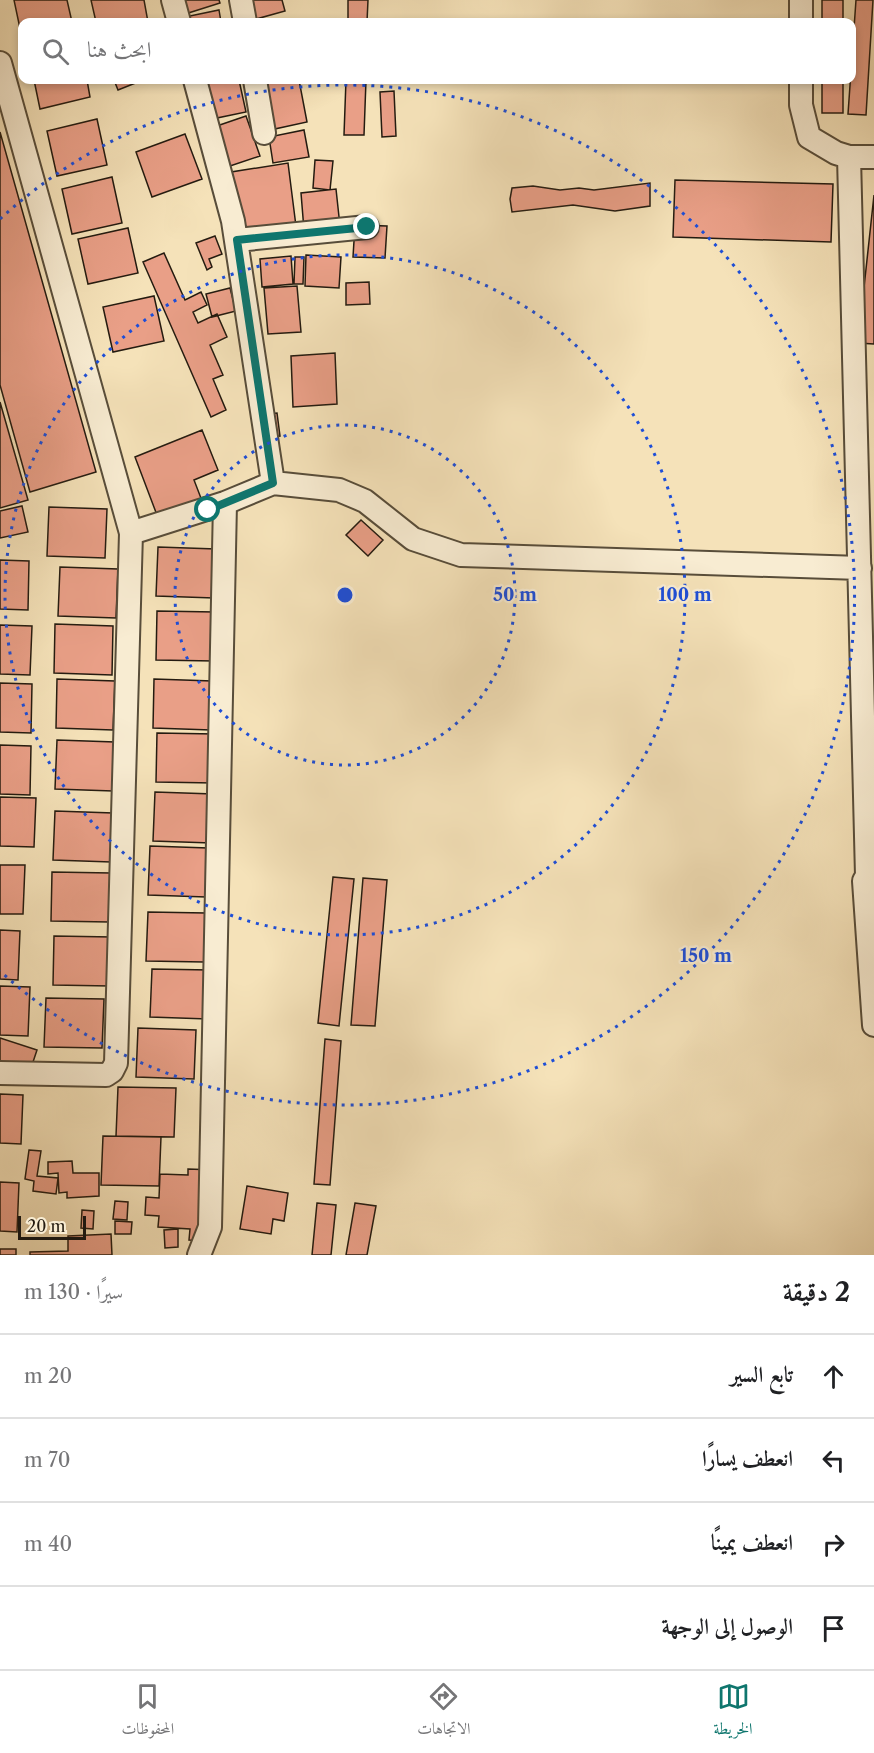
<!DOCTYPE html>
<html lang="ar">
<head>
<meta charset="utf-8">
<style>
	:root { --surface:#fff; --page:#f2f2f2; --text:#202124; --muted:#757577; --line:#e0e0e0; --accent:#0f766e }
	body { margin:0; font-family:"Libre Caslon Text",Amiri,serif; background:var(--page); color:var(--text); direction:rtl }
	.scale { position:absolute; left:18px; bottom:15px; width:68px; box-sizing:border-box; padding-left:6px; border:3px solid #241b10; border-top:0; font-size:16px; line-height:21px; white-space:nowrap; color:#241b10; -webkit-text-stroke:4px #f8ecd2; paint-order:stroke }
	.stop { position:absolute; width:18px; height:18px; margin:-14px; border:4px solid #0f766e; border-radius:50%; background:#fff }
	.stop.end { background:#0f766e; border-color:#fff; box-shadow:0 2px 6px #0008 }
	.list { margin:0; padding:0; list-style:none }
	h2 { display:flex; justify-content:space-between; align-items:center; height:78px; margin:0; padding:0 24px; font-size:26px }
	h2 small { font-size:20px; font-weight:400; color:var(--muted) }
	.list li { display:grid; grid-template-columns:39px 1fr auto; gap:18px; align-items:center; box-sizing:border-box; height:84px; padding:0 24px; border-top:2px solid var(--line) }
	.list b { display:block; font-size:22px; white-space:nowrap }
	.list em { font-size:20px; font-style:normal; color:var(--muted) }
	.icon { flex:none; width:33px; height:33px; fill:none; stroke:currentColor; stroke-width:2; stroke-linecap:round; stroke-linejoin:round }
	.map { position:relative; flex:none; width:874px; height:1255px; overflow:hidden; direction:ltr }
	.search { position:absolute; background:var(--surface); box-shadow:0 3px 9px #0003; left:18px; right:18px; top:18px; height:66px; display:flex; align-items:center; gap:15px; box-sizing:border-box; padding:0 21px; border-radius:12px; color:var(--muted); font-size:22px }
	.sheet { height:414px; background:var(--surface) }
	nav { display:flex; justify-content:space-around; align-items:center; box-sizing:border-box; height:84px; border-top:2px solid var(--line); background:var(--surface); font-size:16px; color:var(--muted) }
	nav a { display:grid; justify-items:center; gap:3px }
	nav .on { color:var(--accent) }
	.map>svg:first-child { display:block }
</style>
</head>
<body>
<div class="map">
<svg width="874" height="1255" viewBox="0 0 874 1255">
	<rect width="100%" height="100%" fill="#f5e2b9"/>
	<filter id="stains"><feTurbulence type="fractalNoise" baseFrequency=".00333" numOctaves="4"/><feColorMatrix values="0 0 0 0 .2 0 0 0 0 .09 0 0 0 0 .02 0 0 0 .5 -.17"/></filter>
	<radialGradient id="worn" r=".72"><stop offset=".6" stop-color="#630" stop-opacity="0"/><stop offset="1" stop-color="#630" stop-opacity=".3"/></radialGradient>
	<!-- building -->
	<path fill="#e99f87" stroke="#241b10" stroke-width="1.5" d="M14,0H67L72,22H22V38Z
		M91,0H144L148,22H96Z
		M178,0H219L220,3L182,15Z
		M243,0H282L285,11L249,21Z
		M348,0H368L367,22H348Z
		M822,0H843V22H822Z
		M856,0H873L866,115L848,114Z
		M219,10L221,22H181L180,18Z
		M34,80H87L90,97L40,109Z
		M114,80H143L118,90Z
		M203,80H239L246,112L212,119Z
		M260,80H299L307,122L270,130Z
		M346,80H366L364,135H344Z
		M822,80H843V113H822Z
		M394,91L396,136L382,137L380,92Z
		M246,116L260,156L221,169L208,129Z
		M97,119L107,165L57,176L47,131Z
		M304,130L309,157L273,163L269,137Z
		M0,132L96,472L30,492L0,385Z
		M185,134L202,179L152,197L136,152Z
		M315,160L333,161L330,190L313,188Z
		M288,163L298,242L245,249L239,201L229,202L225,173Z
		M112,177L122,223L72,234L62,189Z
		M675,180L833,184L831,242L673,237Z
		M650,183V206L615,211L573,205L512,212L510,199L512,188L533,186L560,190L579,188L594,190Z
		M336,189L340,226L304,230L301,193Z
		M874,195V344L858,343Z
		M355,225L387,226L385,258L353,257Z
		M128,228L138,273L88,284L78,239Z
		M215,236L222,254L209,259L212,267L207,270L196,243Z
		M164,253L185,300L201,292L207,305L193,312L198,323L217,314L227,337L210,345L223,375L213,379L226,410L211,417L143,262Z
		M306,255L341,257L339,288L305,286Z
		M291,256L293,284L262,287L260,259Z
		M295,257H304L303,284H294Z
		M369,282L370,304L346,305V283Z
		M297,286L301,332L268,334L264,288Z
		M230,288L236,311L212,317L206,294Z
		M154,296L164,341L113,352L103,307Z
		M335,353L337,404L293,407L291,356Z
		M0,402L28,500L0,508Z
		M277,413L280,436L271,437L268,414Z
		M202,430L218,470L194,480L204,506L160,523L135,457Z
		M22,506L28,532L0,538V511Z
		M49,507L107,509L105,558L47,556Z
		M361,520L383,540L368,556L346,535Z
		M158,547L216,549L214,598L156,596Z
		M0,560L29,561L28,610L0,609Z
		M60,567L118,569L116,618L58,616Z
		M157,611L215,612L214,661L156,660Z
		M55,624L113,626L112,675L54,673Z
		M0,625L32,626L30,675L0,674Z
		M57,679L115,681L113,730L56,728Z
		M154,679L212,681L211,730L153,728Z
		M0,683L32,684L31,733L0,732Z
		M157,733L215,734L214,783L156,782Z
		M57,740L115,742L113,791L55,789Z
		M0,745L31,746L30,795L0,794Z
		M155,792L213,794L211,843L153,841Z
		M0,797L36,798L34,847L0,846Z
		M55,811L113,813L111,862L53,860Z
		M150,846L208,848L206,897L148,895Z
		M0,865H25L23,914H0Z
		M52,872L111,873L109,922L51,921Z
		M333,877L354,879L339,1026L318,1023Z
		M363,878L387,880L375,1026L351,1025Z
		M148,912L206,913L204,962L146,961Z
		M0,930L20,931L18,980L0,979Z
		M54,936L112,937L110,986L53,985Z
		M152,969L210,970L208,1019L150,1017Z
		M0,986L30,987L28,1036L0,1035Z
		M46,998L104,999L102,1048L44,1047Z
		M138,1028L196,1030L194,1079L136,1077Z
		M0,1038L37,1050L26,1083L0,1075Z
		M325,1039L341,1041L330,1185L314,1184Z
		M118,1087L176,1088L174,1137L116,1136Z
		M0,1094L23,1095L21,1144L0,1143Z
		M103,1136L161,1137L159,1186L101,1185Z
		M29,1150L41,1151L37,1176L58,1178L56,1194L33,1191L34,1181L25,1179Z
		M72,1161L73,1173H99V1196L67,1198V1192L59,1193L58,1173L48,1174V1162Z
		M188,1169L214,1170L210,1241L189,1240L190,1229L158,1227L159,1216L145,1215L146,1197L159,1198L160,1174L188,1175Z
		M0,1182L19,1183L17,1232L0,1231Z
		M247,1186L288,1193L284,1221L273,1219L271,1234L240,1229Z
		M115,1201L128,1202L127,1220L113,1219Z
		M317,1203L336,1205L331,1255H312Z
		M355,1203L376,1206L367,1255H346Z
		M82,1210L94,1211L93,1229L81,1228Z
		M115,1221L132,1222L131,1234H115Z
		M178,1229V1247L165,1248L164,1230Z
		M111,1234L112,1255H30V1252L68,1251V1236Z
		M0,1249H16V1255H0Z"/>
	<g fill="none" stroke-linecap="round" stroke-linejoin="round">
		<!-- street casing -->
		<g stroke="#584d3a" stroke-width="26">
			<path id="street" d="M173,0L179,22
				M241,0L245,22
				M801,0V22
				M0,63L131,533L116,1063L112,1071L106,1075L0,1073
				M195,80L233,221L273,483
				M255,80L264,133
				M801,80V105L809,137L836,153L849,157L867,876L864,881L874,1025
				M849,157H874
				M237,240L367,227
				M131,533L225,503L273,483L339,490L365,501L413,539L461,555L860,568
				M199,1255L210,1227L225,503"/>
		</g>
		<!-- street -->
		<use href="#street" stroke="#f8ecd2" stroke-width="22"/>
	</g>
	<g fill="none" stroke-linecap="round" stroke-linejoin="round">
		<!-- route -->
		<path stroke="#0f766e" stroke-width="8" d="M208,510L273,483L237,240L367,227"/>
	</g>
	<!-- distance rings -->
	<g fill="none" stroke="#1d4ed8" stroke-width="3" stroke-dasharray="3 6">
		<circle cx="345" cy="595" r="170"/>
		<circle cx="345" cy="595" r="340"/>
		<path d="M0 219A510 510 0 1 1 0 971"/>
	</g>
	<circle cx="345" cy="595" r="9" fill="#1d4ed8" stroke="#f8ecd2" stroke-width="3"/>
	<g font-size="18" text-anchor="middle" font-weight="bold" fill="#1d4ed8" stroke="#f8ecd2" stroke-width="4.5" stroke-linejoin="round" paint-order="stroke">
		<text x="515" y="601">50 m</text>
		<text x="685" y="601">100 m</text>
		<text x="706" y="962">150 m</text>
	</g>
	<rect width="100%" height="100%" filter="url(#stains)"/>
	<rect width="100%" height="100%" fill="url(#worn)"/>
</svg>
<div class="scale">20 m</div>
<div class="stop" style="left:208px;top:510px"></div>
<div class="stop end" style="left:367px;top:227px"></div>
<div class="search"><svg class="icon" aria-label="search" viewBox="0 0 24 24"><circle cx="10" cy="10" r="6"/><path d="M15 15l6 6"/></svg>ابحث هنا</div>
</div>
<section class="sheet">
<h2>2 دقيقة<small>سيرًا · 130 m</small></h2>
<ul class="list">
<li><svg class="icon" aria-label="ahead" viewBox="0 0 24 24"><path d="M12 20V5M6 11l6-6 6 6"/></svg><div><b>تابع السير</b></div><em>20 m</em></li>
<li><svg class="icon" aria-label="left" viewBox="0 0 24 24"><path d="M17 20v-9H6M10 6l-5 5 5 5"/></svg><div><b>انعطف يسارًا</b></div><em>70 m</em></li>
<li><svg class="icon" aria-label="right" viewBox="0 0 24 24"><path d="M7 20v-9h11M14 6l5 5-5 5"/></svg><div><b>انعطف يمينًا</b></div><em>40 m</em></li>
<li><svg class="icon" aria-label="arrive" viewBox="0 0 24 24"><path d="M6 21V4h12l-3 4 3 4H6"/></svg><div><b>الوصول إلى الوجهة</b></div></li>
</ul>
</section>
<nav>
<a class="on"><svg class="icon" aria-label="map" viewBox="0 0 24 24"><path d="M3 6l6-2 6 2 6-2v14l-6 2-6-2-6 2zM9 4v14M15 6v14"/></svg>الخريطة</a>
<a><svg class="icon" aria-label="directions" viewBox="0 0 24 24"><path d="M12 3l9 9-9 9-9-9zM9 14v-3h6M13 9l2 2-2 2"/></svg>الاتجاهات</a>
<a><svg class="icon" aria-label="saved" viewBox="0 0 24 24"><path d="M7 4h10v16l-5-4-5 4z"/></svg>المحفوظات</a>
</nav>
</body>
</html>
